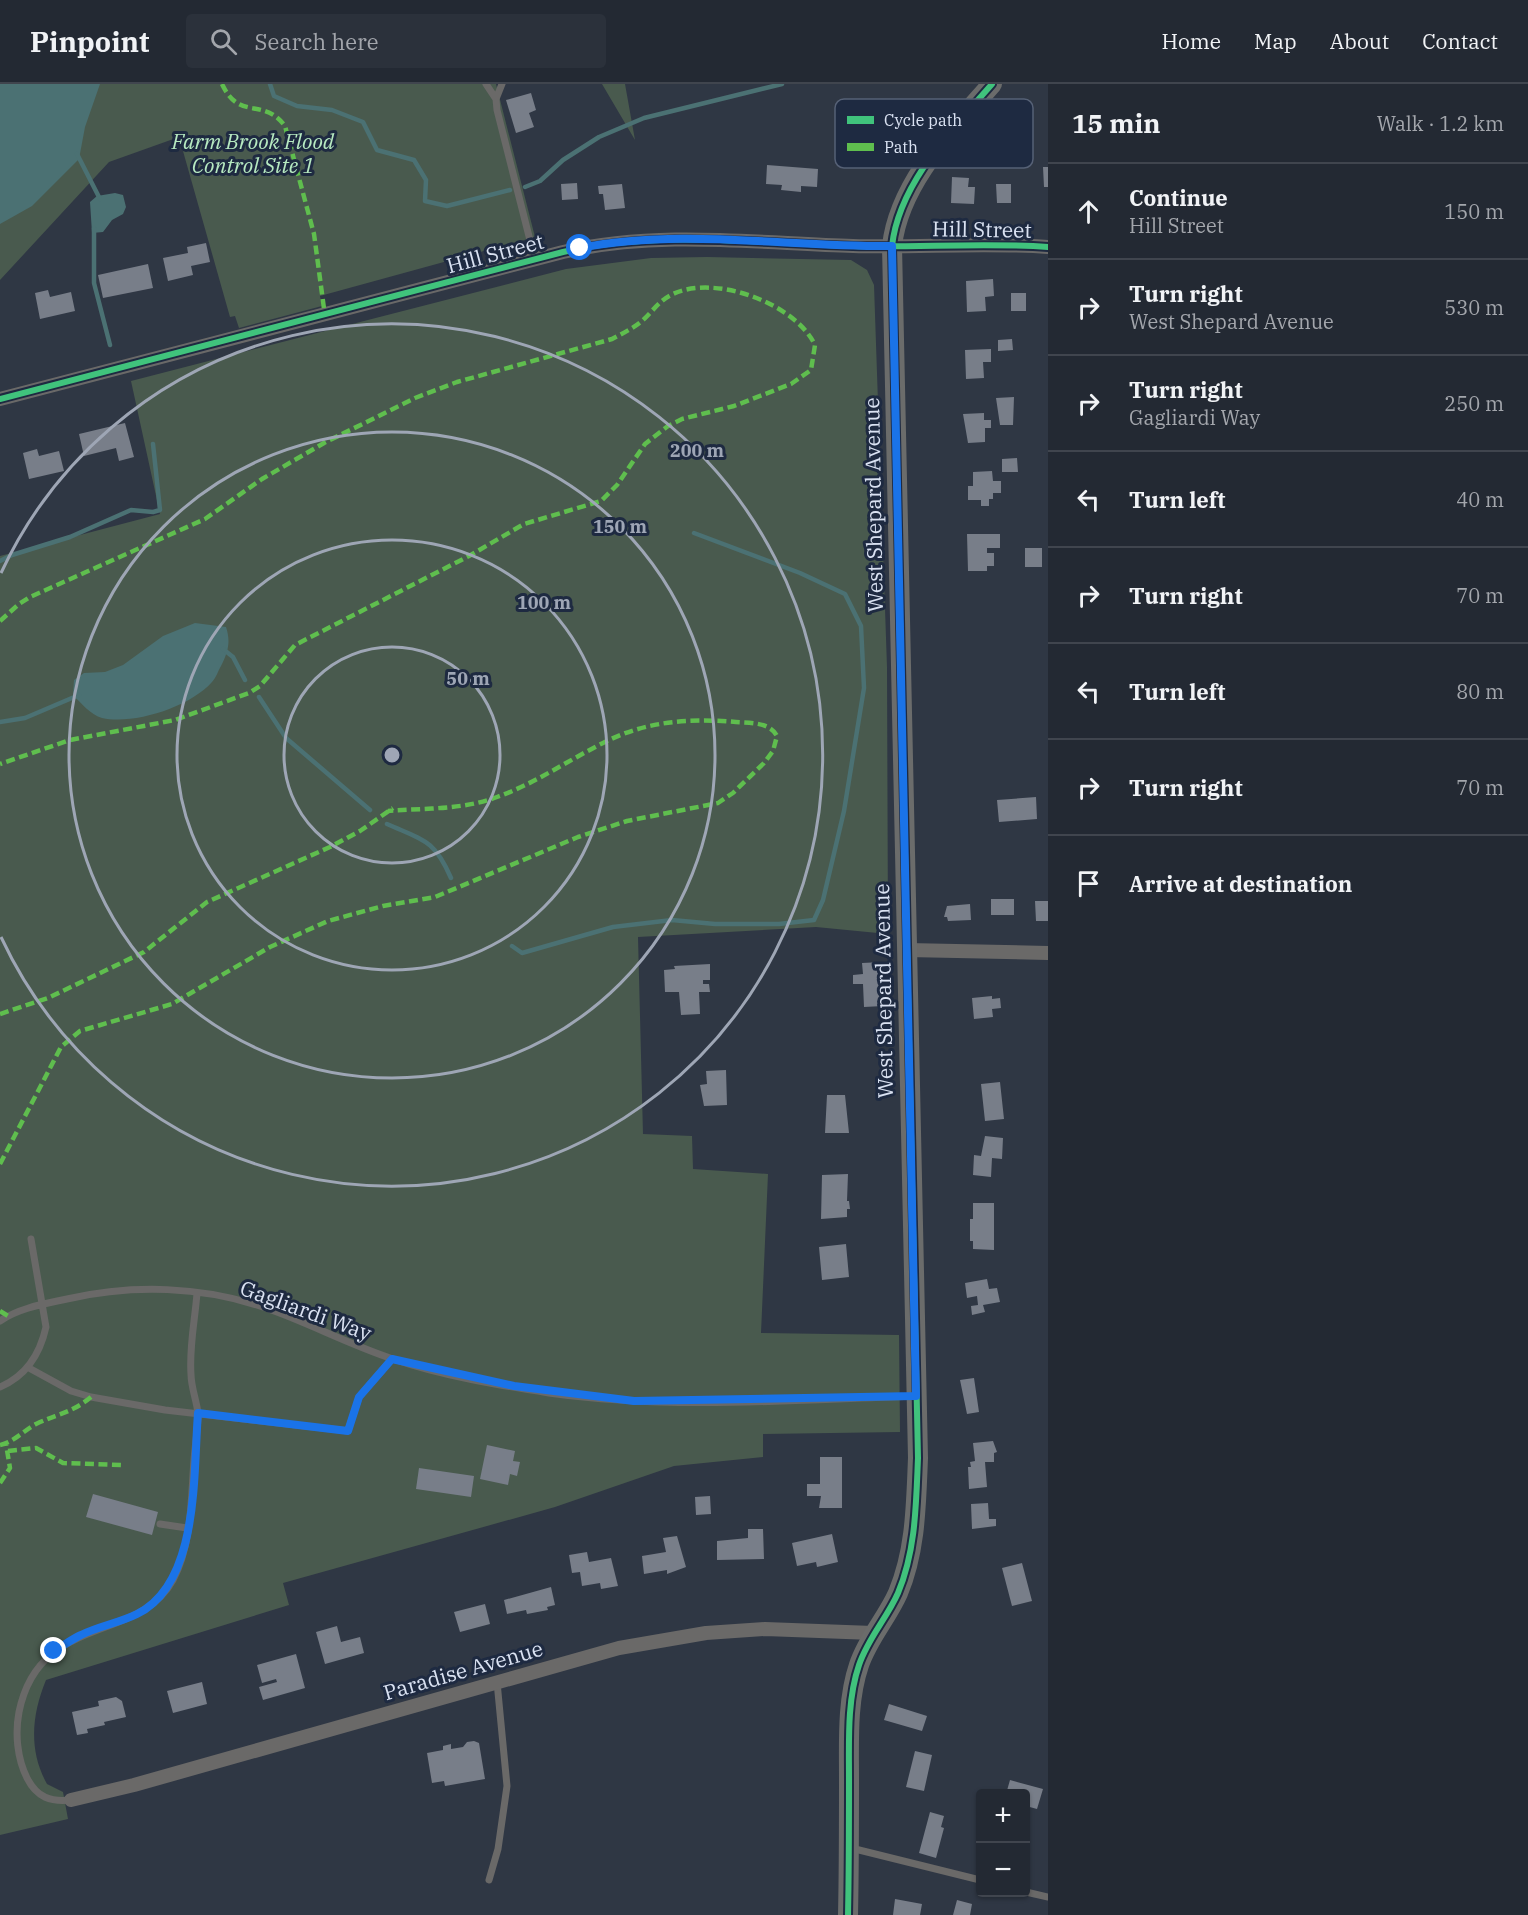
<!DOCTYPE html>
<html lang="en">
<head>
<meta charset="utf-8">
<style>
	:root { --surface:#232933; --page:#2b313b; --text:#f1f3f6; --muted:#a3a6ac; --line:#40454e }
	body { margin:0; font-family:"IBM Plex Serif",serif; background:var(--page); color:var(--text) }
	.controls { position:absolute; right:18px; bottom:18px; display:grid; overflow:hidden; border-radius:6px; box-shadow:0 2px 4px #0004 }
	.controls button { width:54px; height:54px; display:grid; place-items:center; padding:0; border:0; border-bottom:2px solid var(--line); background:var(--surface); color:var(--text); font:30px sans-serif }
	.stop { position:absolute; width:18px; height:18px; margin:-14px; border:4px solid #1a73e8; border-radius:50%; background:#fff }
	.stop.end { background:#1a73e8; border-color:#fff; box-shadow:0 2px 6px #0008 }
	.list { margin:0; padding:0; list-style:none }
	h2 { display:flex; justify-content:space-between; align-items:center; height:78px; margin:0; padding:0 24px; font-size:26px }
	h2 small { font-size:20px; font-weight:400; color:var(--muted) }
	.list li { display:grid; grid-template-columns:39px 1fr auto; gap:18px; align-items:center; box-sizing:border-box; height:96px; padding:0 24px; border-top:2px solid var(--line) }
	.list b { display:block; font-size:22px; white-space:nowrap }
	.list p { margin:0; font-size:20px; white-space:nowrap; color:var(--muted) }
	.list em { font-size:20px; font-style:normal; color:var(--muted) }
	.icon { flex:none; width:33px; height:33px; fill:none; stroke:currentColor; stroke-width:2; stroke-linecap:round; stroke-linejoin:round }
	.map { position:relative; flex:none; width:1048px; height:1831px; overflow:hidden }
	header { display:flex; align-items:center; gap:36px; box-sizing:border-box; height:84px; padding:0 30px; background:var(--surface); border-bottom:2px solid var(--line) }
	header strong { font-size:28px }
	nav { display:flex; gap:33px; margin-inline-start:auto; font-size:21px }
	.search { width:420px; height:54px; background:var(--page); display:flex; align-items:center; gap:15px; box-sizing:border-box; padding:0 21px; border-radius:6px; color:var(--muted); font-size:22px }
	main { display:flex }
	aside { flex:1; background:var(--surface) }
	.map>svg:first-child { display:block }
</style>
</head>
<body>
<header>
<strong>Pinpoint</strong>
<div class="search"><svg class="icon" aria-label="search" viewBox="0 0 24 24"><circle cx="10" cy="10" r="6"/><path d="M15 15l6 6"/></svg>Search here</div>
<nav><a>Home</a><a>Map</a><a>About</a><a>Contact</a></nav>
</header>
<main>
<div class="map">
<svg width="1048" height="1831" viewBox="0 0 1048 1831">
	<rect width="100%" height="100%" fill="#2f3744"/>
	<!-- green -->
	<path fill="#495a4e" d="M0,0H496L535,153L320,212L322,222L239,244L235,232L230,233L179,53L109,78L0,196Z
		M602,0H625L635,56Z
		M707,173L851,176L867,186L874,201L887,583L888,850L816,843L638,853L643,1050L692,1052L693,1085L768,1090L761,1249L899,1251L900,1348L763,1350V1373L674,1382L555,1423L283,1499L289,1521L46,1596C32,1630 28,1666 47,1700L63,1708L68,1735L0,1751V472L160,430L131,297L566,185L651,174Z"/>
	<!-- water -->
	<path fill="#4b7173" d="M0,0H100L85,43L79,75L32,122L0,140Z
		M115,109L123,111L126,123L123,130L112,136L103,148L92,149L90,118L97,112Z
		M195,539L226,543C231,558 228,568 221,582C218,587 216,594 212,598C190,623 134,641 102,634C91,631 81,619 73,611L74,596L84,589L105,588L123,581L163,552Z"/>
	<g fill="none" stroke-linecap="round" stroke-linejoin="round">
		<!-- stream -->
		<path stroke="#4b7173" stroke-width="4.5" d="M270,0L274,12L297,22L332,26L363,38L377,66L414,76L426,96L425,117L447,122L510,106
			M77,70L100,115
			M525,103L540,97L563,76L599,53L644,34L782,0
			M94,144V199L110,261
			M0,477L12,471L70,453L131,426L153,428L160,426L153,360
			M223,565L233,573L245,596
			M259,613L286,654L370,726
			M0,638L25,634L79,611
			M387,740C423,756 434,755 451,794
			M512,862L522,869L613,843L672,836L715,840H779L814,836L823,816L844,727L864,604L861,542L845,510L800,489L694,449"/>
	</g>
	<!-- building -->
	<path fill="#787e89" d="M531,9L536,26L529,29L534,43L516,49L506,16Z
		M767,81L818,85L817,103L801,102V108L781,106L782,101L766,100Z
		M1043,83H1048V103H1044Z
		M952,93L969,94L968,103H975L974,120L951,119Z
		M577,99L578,115L562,116L561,100Z
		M622,100L625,124L605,126L603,110H599L598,102Z
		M996,100H1011V119H997Z
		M206,159L210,178L191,182L193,191L168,197L163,174L188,169L187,163Z
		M148,180L153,204L103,214L98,191Z
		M993,195L994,212L985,213L986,227L967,228L966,197Z
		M48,206L50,213L71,208L75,227L40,235L35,209Z
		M1011,209H1026V227H1011Z
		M1012,255L1013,266L998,267V256Z
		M991,265V278H983L984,294L966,295L965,266Z
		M1014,313L1013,341H1000L996,314Z
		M984,329V336H991V344H985V358L968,359L963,330Z
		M125,339L134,373L119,377L116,364L84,372L79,350Z
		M37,365L39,372L59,367L64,387L29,395L23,369Z
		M1017,374L1018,388H1002V375Z
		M992,387L993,397H1001V409H993V415H989V422H981V416H968V402H973V388Z
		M967,450H1000V464H987V469H994V482H987V487H968Z
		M1025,464H1042V483H1025Z
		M1036,713L1037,735L999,738L997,716Z
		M991,815H1014V831H991Z
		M1035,817H1048V837H1036Z
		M970,820L971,836L948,837L947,833H944L947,822Z
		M882,878L883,922L864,923L863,900H853V891L863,890L862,879Z
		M710,880V896H703V900H709L710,908H699L700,930L681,931L679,908H665L664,886L675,885L674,882Z
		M992,912V915L1000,914L1001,924L992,925L993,933L974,935L972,914Z
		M726,986L727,1021L704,1022L700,1001L707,1000L706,987Z
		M1000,998L1004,1035L985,1037L981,1000Z
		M827,1011H845L849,1049H825Z
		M985,1052L1003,1054L1002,1075L992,1074L991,1093L973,1091L974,1071L981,1072Z
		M848,1090L847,1117H849L850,1125H847V1133L821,1135L822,1091Z
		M973,1119H994V1166L973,1165V1157H970V1135H973Z
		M846,1160L849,1193L822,1196L819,1163Z
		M987,1195L989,1205L997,1204L1000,1218L983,1221L985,1228L972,1231L971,1222L978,1221L977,1212L967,1214L965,1199Z
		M974,1294L979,1328L967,1330L960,1296Z
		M993,1357L997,1368L994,1369V1378H985L987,1403L969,1405L968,1383H971L970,1378L975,1377L973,1359Z
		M487,1361L515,1367L513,1377L520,1378L517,1392L510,1390L508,1401L480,1395Z
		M820,1373H842V1424H819L821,1412H807V1400H820Z
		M419,1384L474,1392L471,1413L416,1405Z
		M93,1410L158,1428L152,1451L86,1433Z
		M710,1412L711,1430L696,1431L695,1413Z
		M988,1419L989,1435H996V1442L972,1445L971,1420Z
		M748,1445H763L764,1475L717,1476V1457L748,1454Z
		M832,1450L838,1478L817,1483L816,1478L797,1482L792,1459Z
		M677,1452L686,1483L667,1490V1486L644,1490L642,1472L666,1468L663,1454Z
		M587,1468L589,1478L611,1474L618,1502L601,1505L600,1499L582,1502L580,1488L572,1489L569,1471Z
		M1022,1479L1032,1517L1012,1522L1002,1484Z
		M551,1503L555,1521L547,1523L548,1526L527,1530L526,1526L507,1530L504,1516Z
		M485,1520L490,1540L460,1548L454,1528Z
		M337,1542L341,1558L360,1553L364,1569L325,1580L316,1548Z
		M296,1570L305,1604L263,1616L259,1603L277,1598L276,1595L262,1599L257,1581Z
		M202,1598L207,1620L173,1629L167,1607Z
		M116,1613L122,1617L126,1633L104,1638L105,1641L87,1645L88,1649L77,1651L72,1628L99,1622L98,1617Z
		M889,1620L927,1632L922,1647L884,1636Z
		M474,1657L479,1659L485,1695L445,1702L444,1697L432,1699L427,1669L443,1666V1662L451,1660V1665L463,1663L467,1658Z
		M915,1667L932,1671L924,1707L906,1703Z
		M1010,1696L1043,1705L1037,1725L1026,1722V1710H1006Z
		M930,1728L944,1732L941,1743L944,1744L936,1774L919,1769Z
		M895,1815L922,1820L920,1831H893Z
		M957,1816L972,1820L970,1831H953Z"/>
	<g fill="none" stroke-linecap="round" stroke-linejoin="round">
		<!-- lane -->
		<path stroke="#6a6968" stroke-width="7" d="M486,0L496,15
			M502,0L496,15L497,26L535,176
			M0,1237C19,1224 44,1220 67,1215C133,1200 202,1202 266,1224C309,1239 350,1261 393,1275C442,1292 498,1301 549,1309C670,1326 795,1316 916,1312
			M29,1284L71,1307L91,1313L165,1326L348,1347L359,1313L392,1275
			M0,1303C26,1292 40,1270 46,1243L31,1155
			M160,1440L187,1444
			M71,1716C51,1718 37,1714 27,1694C17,1674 15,1649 19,1628C39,1529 138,1560 173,1496C192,1461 191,1414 194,1376C195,1361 198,1345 198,1330C197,1317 191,1304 191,1290C189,1263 195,1236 197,1209
			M851,1764L980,1796
			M489,1796L498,1765L507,1702L497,1598
			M1026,1808L1048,1813"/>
		<!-- street -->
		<path stroke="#6a6968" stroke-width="14" d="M0,315L563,168C659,146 755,159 853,162C918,164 983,158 1048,163
			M907,866L1048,869
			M71,1716L134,1701L619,1564L706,1549L765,1545L873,1549"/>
		<!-- secondary -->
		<path stroke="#6b6c6b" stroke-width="20" d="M848,1831C849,1785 849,1740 849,1694C849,1657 847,1616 859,1581C868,1554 887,1534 898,1509C916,1466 916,1420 918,1374L892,162C899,99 952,46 992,0"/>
		<!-- quiet -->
		<path stroke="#5fbe4e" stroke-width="4.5" stroke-dasharray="9 4.5" stroke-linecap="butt" d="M222,0C240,38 262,12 285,42L314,150L325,232
			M0,537L19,520L30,513L205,435L262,395L324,359L415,314L457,298L612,255C623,249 634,244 643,236C653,227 659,217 671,211C713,189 795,219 815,261L811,286L791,300L734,322L682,335L668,342L645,360L617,401L601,417L524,440L469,472L295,561L260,602L249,609L175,636L70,656L0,680
			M0,930L48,914L144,868L207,818L330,763L360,747L393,724
			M0,1080L61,963L80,947L172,920L270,863L328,837L383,822L435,813L578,753L627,737L718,719L733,709L764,679L773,667L777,652C770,638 750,639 736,638C690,634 645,637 603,659C567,677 534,700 497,713C463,726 424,724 388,727
			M0,1227L8,1232
			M0,1361C14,1358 23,1347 36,1340C57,1330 72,1329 91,1313
			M8,1367L36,1364L63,1379L123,1381
			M0,1399L10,1384L6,1360"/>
		<!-- cycleway casing -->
		<g stroke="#1e2a41" stroke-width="10">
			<path id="cycleway" d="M0,315L563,168C659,146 755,159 853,162C918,164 983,158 1048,163
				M848,1831C849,1785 849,1740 849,1694C849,1657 847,1616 859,1581C868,1554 887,1534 898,1509C916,1466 916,1420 918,1374L892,162C899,99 952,46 992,0"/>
		</g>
		<!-- cycleway -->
		<use href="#cycleway" stroke="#40c37c" stroke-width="6"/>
	</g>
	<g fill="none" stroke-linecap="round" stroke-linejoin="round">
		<!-- route -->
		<path stroke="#1a73e8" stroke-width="8" d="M54,1567C63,1562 72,1555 81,1551C99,1542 119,1539 137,1530C200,1499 193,1389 198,1329L348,1347L359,1313L392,1275L514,1302L634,1317L916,1312L892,162C787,163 683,144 580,164"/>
	</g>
	<!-- distance rings -->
	<g fill="none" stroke="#9ea6b5" stroke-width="3">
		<circle cx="392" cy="671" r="108"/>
		<circle cx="392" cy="671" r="215"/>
		<circle cx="392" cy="671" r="323"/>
		<path d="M1 489A431 431 0 1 1 1 853"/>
	</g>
	<g text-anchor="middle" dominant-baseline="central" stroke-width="6" stroke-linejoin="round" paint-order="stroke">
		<!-- park labels -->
		<g font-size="21" font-style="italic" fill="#b7eac1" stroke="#1e2a41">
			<text x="253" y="57">Farm Brook Flood<tspan x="253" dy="24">Control Site 1</tspan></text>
		</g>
		<!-- street labels -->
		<g font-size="21" fill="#dae2f2" stroke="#1e2a41">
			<text transform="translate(982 145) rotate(1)">Hill Street</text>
			<text transform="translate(495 169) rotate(-15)">Hill Street</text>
			<text transform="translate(873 421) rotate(-91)">West Shepard Avenue</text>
			<text transform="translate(883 907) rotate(-91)">West Shepard Avenue</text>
			<text transform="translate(306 1226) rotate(20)">Gagliardi Way</text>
			<text transform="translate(463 1586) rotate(-16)">Paradise Avenue</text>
		</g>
	</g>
	<!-- legend -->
	<rect x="835" y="15" width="198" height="69" rx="9" fill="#1e2a41" stroke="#566176" stroke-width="1.5"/>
	<rect x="847" y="32" width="27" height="8" fill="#40c37c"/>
	<rect x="847" y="59" width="27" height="8" fill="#5fbe4e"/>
	<g font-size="16" fill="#dae2f2">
		<text x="884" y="42">Cycle path</text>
		<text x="884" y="69">Path</text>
	</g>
	<circle cx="392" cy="671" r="9" fill="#9ea6b5" stroke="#1e2a41" stroke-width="3"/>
	<g font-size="18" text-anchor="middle" font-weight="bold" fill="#9ea6b5" stroke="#1e2a41" stroke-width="6" stroke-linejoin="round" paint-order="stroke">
		<text x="697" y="373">200 m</text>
		<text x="620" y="449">150 m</text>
		<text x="544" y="525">100 m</text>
		<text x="468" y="601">50 m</text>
	</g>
</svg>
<div class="controls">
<button>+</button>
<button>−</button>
</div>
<div class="stop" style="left:580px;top:164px"></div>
<div class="stop end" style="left:54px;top:1567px"></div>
</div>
<aside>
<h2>15 min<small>Walk · 1.2 km</small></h2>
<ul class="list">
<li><svg class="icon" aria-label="ahead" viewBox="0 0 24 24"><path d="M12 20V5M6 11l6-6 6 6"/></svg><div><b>Continue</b><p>Hill Street</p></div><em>150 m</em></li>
<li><svg class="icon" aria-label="right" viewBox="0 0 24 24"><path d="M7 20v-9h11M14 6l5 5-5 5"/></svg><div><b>Turn right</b><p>West Shepard Avenue</p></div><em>530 m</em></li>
<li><svg class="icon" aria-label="right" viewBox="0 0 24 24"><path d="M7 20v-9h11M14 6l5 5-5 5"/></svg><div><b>Turn right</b><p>Gagliardi Way</p></div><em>250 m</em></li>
<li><svg class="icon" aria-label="left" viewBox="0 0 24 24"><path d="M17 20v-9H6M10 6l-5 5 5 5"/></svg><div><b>Turn left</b></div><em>40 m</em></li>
<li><svg class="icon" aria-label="right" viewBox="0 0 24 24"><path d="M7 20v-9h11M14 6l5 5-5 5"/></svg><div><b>Turn right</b></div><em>70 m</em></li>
<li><svg class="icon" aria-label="left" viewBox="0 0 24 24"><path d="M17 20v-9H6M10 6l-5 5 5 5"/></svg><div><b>Turn left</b></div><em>80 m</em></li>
<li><svg class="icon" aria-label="right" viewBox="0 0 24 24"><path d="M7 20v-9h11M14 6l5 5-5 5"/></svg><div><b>Turn right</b></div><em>70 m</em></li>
<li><svg class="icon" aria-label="arrive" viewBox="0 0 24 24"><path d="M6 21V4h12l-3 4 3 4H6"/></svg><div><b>Arrive at destination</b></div></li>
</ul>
</aside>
</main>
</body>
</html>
